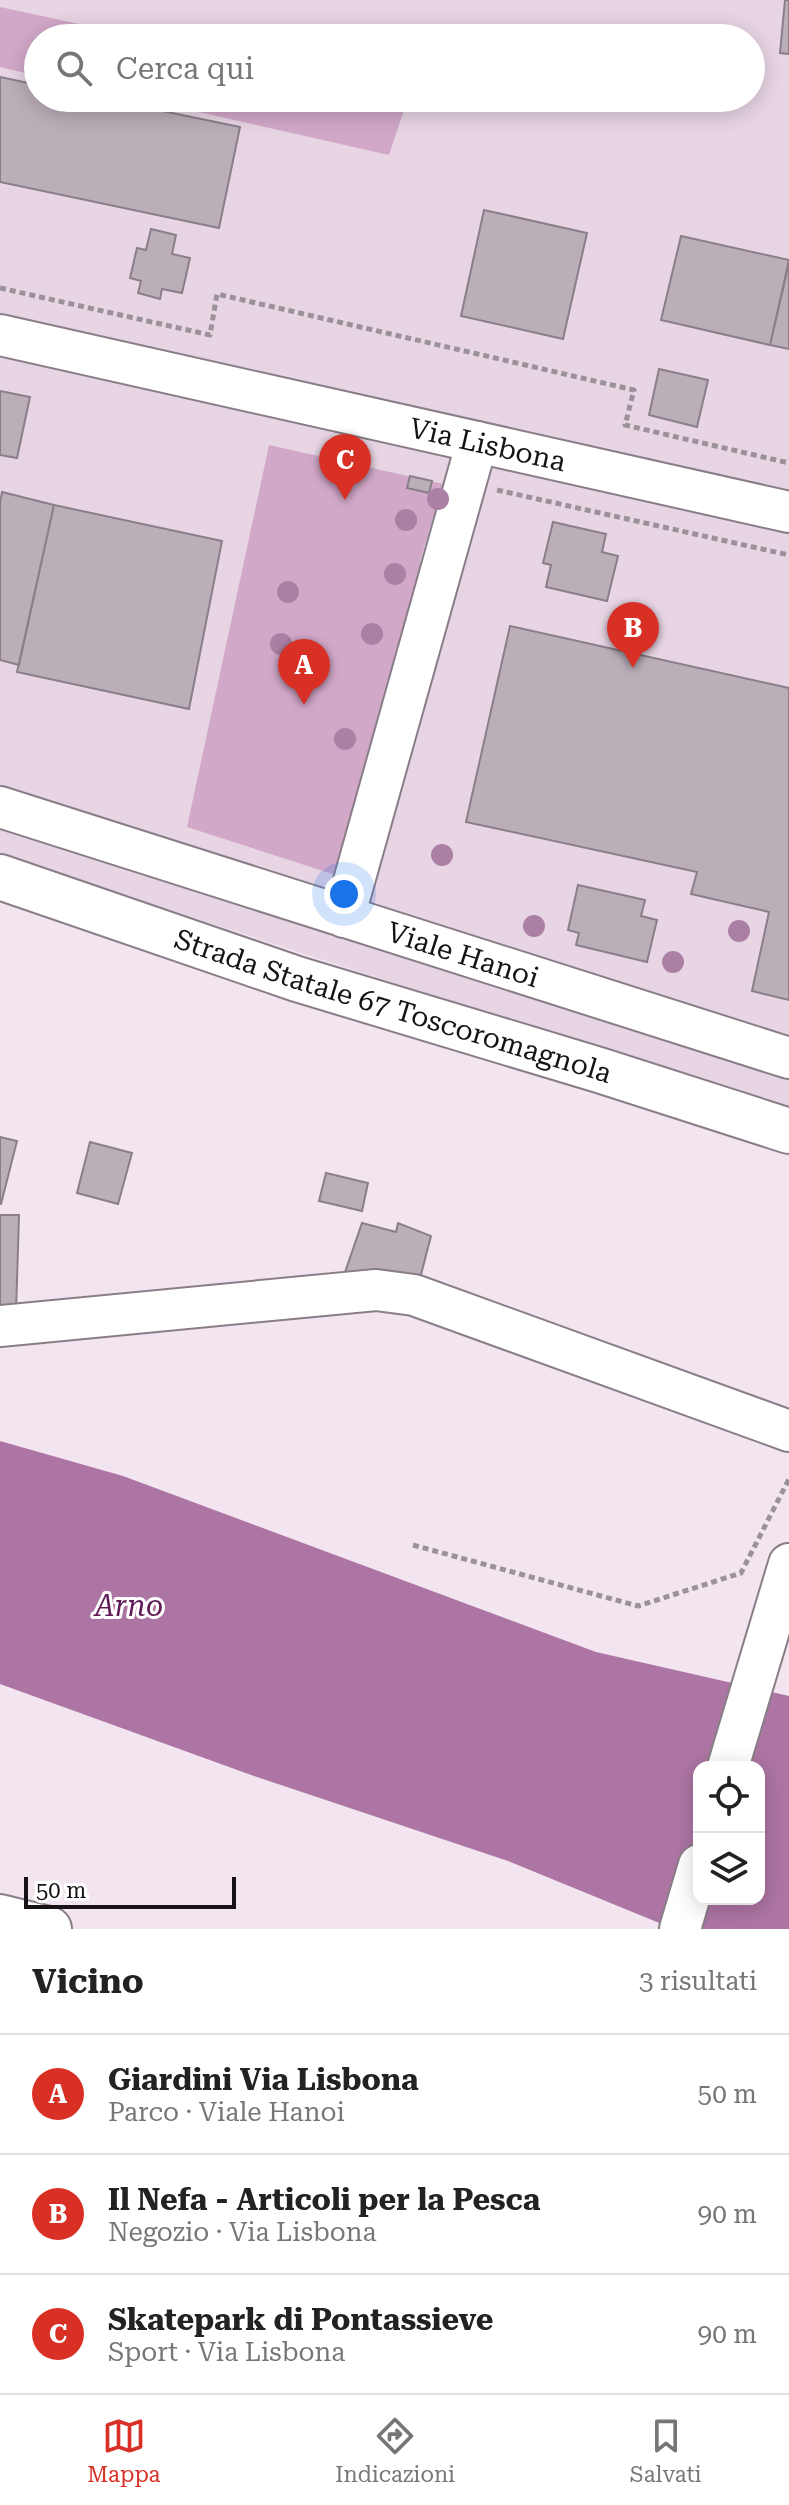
<!DOCTYPE html>
<html lang="it">
<head>
<meta charset="utf-8">
<style>
	:root { --surface:#fff; --page:#f6f6f6; --text:#222; --muted:#767676; --line:#e0e0e0; --accent:#d93025 }
	body { margin:0; font-family:"Roboto Serif",serif; background:var(--page); color:var(--text) }
	.controls { position:absolute; right:24px; bottom:24px; display:grid; overflow:hidden; border-radius:16px; box-shadow:0 4px 20px #0003 }
	.controls button { width:72px; height:72px; display:grid; place-items:center; padding:0; border:0; border-bottom:2px solid var(--line); background:var(--surface); color:var(--text); font:40px sans-serif }
	.scale { position:absolute; left:24px; bottom:20px; width:212px; box-sizing:border-box; padding-left:8px; border:4px solid #161215; border-top:0; font-size:22px; line-height:28px; white-space:nowrap; color:#161215; -webkit-text-stroke:6px #fff; paint-order:stroke }
	.you { position:absolute; left:344px; top:894px; width:28px; height:28px; margin:-20px; border:6px solid #fff; border-radius:50%; background:#1a73e8; box-shadow:0 0 0 12px #1a73e833 }
	.badge { display:grid; place-items:center; width:52px; height:52px; border-radius:50%; background:var(--accent); color:#fff; font-size:26px; font-weight:700 }
	.pin { position:absolute; translate:-50% -66px; filter:drop-shadow(0 2px 4px #0008) }
	.pin::after { content:''; position:absolute; top:42px; width:28px; height:24px; background:inherit; clip-path:polygon(0 0,100% 0,50% 100%) }
	.list { margin:0; padding:0; list-style:none }
	h2 { display:flex; justify-content:space-between; align-items:center; height:104px; margin:0; padding:0 32px; font-size:34px }
	h2 small { font-size:26px; font-weight:400; color:var(--muted) }
	.list li { display:grid; grid-template-columns:52px 1fr auto; gap:24px; align-items:center; box-sizing:border-box; height:120px; padding:0 32px; border-top:2px solid var(--line) }
	.list b { display:block; font-size:30px; white-space:nowrap }
	.list p { margin:0; font-size:26px; white-space:nowrap; color:var(--muted) }
	.list em { font-size:26px; font-style:normal; color:var(--muted) }
	.icon { flex:none; width:44px; height:44px; fill:none; stroke:currentColor; stroke-width:2; stroke-linecap:round; stroke-linejoin:round }
	.map { position:relative; flex:none; width:789px; height:1929px; overflow:hidden }
	.search { position:absolute; background:var(--surface); box-shadow:0 4px 20px #0003; left:24px; right:24px; top:24px; height:88px; display:flex; align-items:center; gap:20px; box-sizing:border-box; padding:0 28px; border-radius:44px; color:var(--muted); font-size:30px }
	.sheet { height:464px; background:var(--surface) }
	nav { display:flex; justify-content:space-around; align-items:center; box-sizing:border-box; height:112px; border-top:2px solid var(--line); background:var(--surface); font-size:22px; color:var(--muted) }
	nav a { display:grid; justify-items:center; gap:4px }
	nav .on { color:var(--accent) }
	.map>svg:first-child { display:block }
</style>
</head>
<body>
<div class="map">
<svg width="789" height="1929" viewBox="0 0 789 1929">
	<rect width="100%" height="100%" fill="#f2e5ef"/>
	<!-- built -->
	<path fill="#e8d5e4" fill-rule="evenodd" d="M0,0H789V1111L0,855ZM38,38H751V98H38Z"/>
	<!-- green -->
	<path fill="#d2a8c9" d="M0,7L145,38H38V76L0,67Z
		M137,98H408L389,155Z
		M269,445L457,487L450,511L434,514L420,561L429,584L345,878L187,827Z"/>
	<!-- water -->
	<path fill="#ad75a3" fill-rule="evenodd" d="M0,1441L123,1476L596,1652L789,1696V1929H674L508,1861L257,1777L0,1684ZM699,1767H759V1899H699Z"/>
	<!-- building -->
	<path fill="#baaeb8" stroke="#8a7f88" stroke-width="2" d="M785,0H789V54L780,53Z
		M0,77L38,85V98H100L240,127L219,228L0,182Z
		M484,210L587,233L563,339L461,316Z
		M151,229L176,235L172,254L190,258L182,293L162,289L160,299L138,293L141,281L130,278L137,248L146,250Z
		M681,236L789,260L770,345L661,320Z
		M789,263V349L770,345Z
		M659,369L708,380L697,427L649,415Z
		M0,391L30,397L17,458L0,455Z
		M410,476L432,481L429,493L407,488Z
		M2,492L54,505L19,665L0,660V503Z
		M54,505L222,541L189,709L17,672Z
		M553,522L606,534L602,552L618,556L607,601L546,587L551,565L543,563Z
		M510,626L789,688V1000L752,991L769,912L691,894L697,872L466,822Z
		M578,885L645,900L641,916L657,920L647,962L576,945L579,933L568,930Z
		M0,1137L17,1141L1,1204H0Z
		M90,1142L132,1153L118,1204L77,1193Z
		M326,1173L368,1183L362,1211L319,1201Z
		M0,1215H19L16,1313L0,1314Z
		M362,1223L396,1232L398,1223L431,1236L418,1286L343,1278Z"/>
	<g fill="none" stroke-linecap="round" stroke-linejoin="round">
		<!-- minor casing -->
		<g stroke="#897e87" stroke-width="44">
			<g id="minor">
				<path id="s1" d="M0,335L789,512"/>
				<path id="s2" d="M0,807L789,1058"/>
				<path d="M344,917L477,442"/>
				<path d="M0,1326L376,1290L414,1295L789,1431"/>
				<path d="M728,1767L789,1564"/>
				<path d="M680,1929L699,1865"/>
			</g>
		</g>
		<!-- major casing -->
		<g stroke="#897e87" stroke-width="48">
			<g id="major">
				<path id="s3" d="M0,877L297,979L599,1070L789,1131"/>
				<path d="M0,1917L49,1929"/>
			</g>
		</g>
		<!-- path -->
		<path stroke="#9b9299" stroke-width="5" stroke-dasharray="6 4" stroke-linecap="butt" d="M0,288L210,335L217,294L634,390L625,425L789,463
			M497,490L789,555
			M413,1545L638,1606L741,1573L789,1479"/>
		<!-- minor -->
		<use href="#minor" stroke="#fff" stroke-width="40"/>
		<!-- major -->
		<use href="#major" stroke="#fff" stroke-width="44"/>
	</g>
	<!-- trees -->
	<g fill="#ac80a5">
		<circle cx="438" cy="499" r="11"/>
		<circle cx="406" cy="520" r="11"/>
		<circle cx="395" cy="574" r="11"/>
		<circle cx="288" cy="592" r="11"/>
		<circle cx="372" cy="634" r="11"/>
		<circle cx="281" cy="644" r="11"/>
		<circle cx="345" cy="739" r="11"/>
		<circle cx="442" cy="855" r="11"/>
		<circle cx="534" cy="926" r="11"/>
		<circle cx="739" cy="931" r="11"/>
		<circle cx="673" cy="962" r="11"/>
	</g>
	<g text-anchor="middle" dominant-baseline="central" stroke-width="6" stroke-linejoin="round" paint-order="stroke">
		<!-- street labels -->
		<g font-size="28" fill="#161215" stroke="#fff">
			<text stroke="none"><textPath href="#s1" startOffset="500">Via Lisbona</textPath></text>
			<text stroke="none"><textPath href="#s2" startOffset="486">Viale Hanoi</textPath></text>
			<text stroke="none"><textPath href="#s3" startOffset="414">Strada Statale 67 Toscoromagnola</textPath></text>
		</g>
		<!-- water labels -->
		<g font-size="30" font-style="italic" fill="#601c57" stroke="#fff">
			<text x="129" y="1605">Arno</text>
		</g>
	</g>
</svg>
<div class="controls">
<button><svg class="icon" aria-label="locate" viewBox="0 0 24 24"><circle cx="12" cy="12" r="6"/><path d="M12 2v4M12 18v4M2 12h4M18 12h4"/></svg></button>
<button><svg class="icon" aria-label="layers" viewBox="0 0 24 24"><path d="M12 4l9 5-9 5-9-5zM3 14l9 5 9-5"/></svg></button>
</div>
<div class="scale">50 m</div>
<div class="you"></div>
<div class="pin badge" style="left:304px;top:705px">A</div>
<div class="pin badge" style="left:633px;top:668px">B</div>
<div class="pin badge" style="left:345px;top:500px">C</div>
<div class="search"><svg class="icon" aria-label="search" viewBox="0 0 24 24"><circle cx="10" cy="10" r="6"/><path d="M15 15l6 6"/></svg>Cerca qui</div>
</div>
<section class="sheet">
<h2>Vicino<small>3 risultati</small></h2>
<ul class="list">
<li><span class="badge">A</span><div><b>Giardini Via Lisbona</b><p>Parco · Viale Hanoi</p></div><em>50 m</em></li>
<li><span class="badge">B</span><div><b>Il Nefa - Articoli per la Pesca</b><p>Negozio · Via Lisbona</p></div><em>90 m</em></li>
<li><span class="badge">C</span><div><b>Skatepark di Pontassieve</b><p>Sport · Via Lisbona</p></div><em>90 m</em></li>
</ul>
</section>
<nav>
<a class="on"><svg class="icon" aria-label="map" viewBox="0 0 24 24"><path d="M3 6l6-2 6 2 6-2v14l-6 2-6-2-6 2zM9 4v14M15 6v14"/></svg>Mappa</a>
<a><svg class="icon" aria-label="directions" viewBox="0 0 24 24"><path d="M12 3l9 9-9 9-9-9zM9 14v-3h6M13 9l2 2-2 2"/></svg>Indicazioni</a>
<a><svg class="icon" aria-label="saved" viewBox="0 0 24 24"><path d="M7 4h10v16l-5-4-5 4z"/></svg>Salvati</a>
</nav>
</body>
</html>
